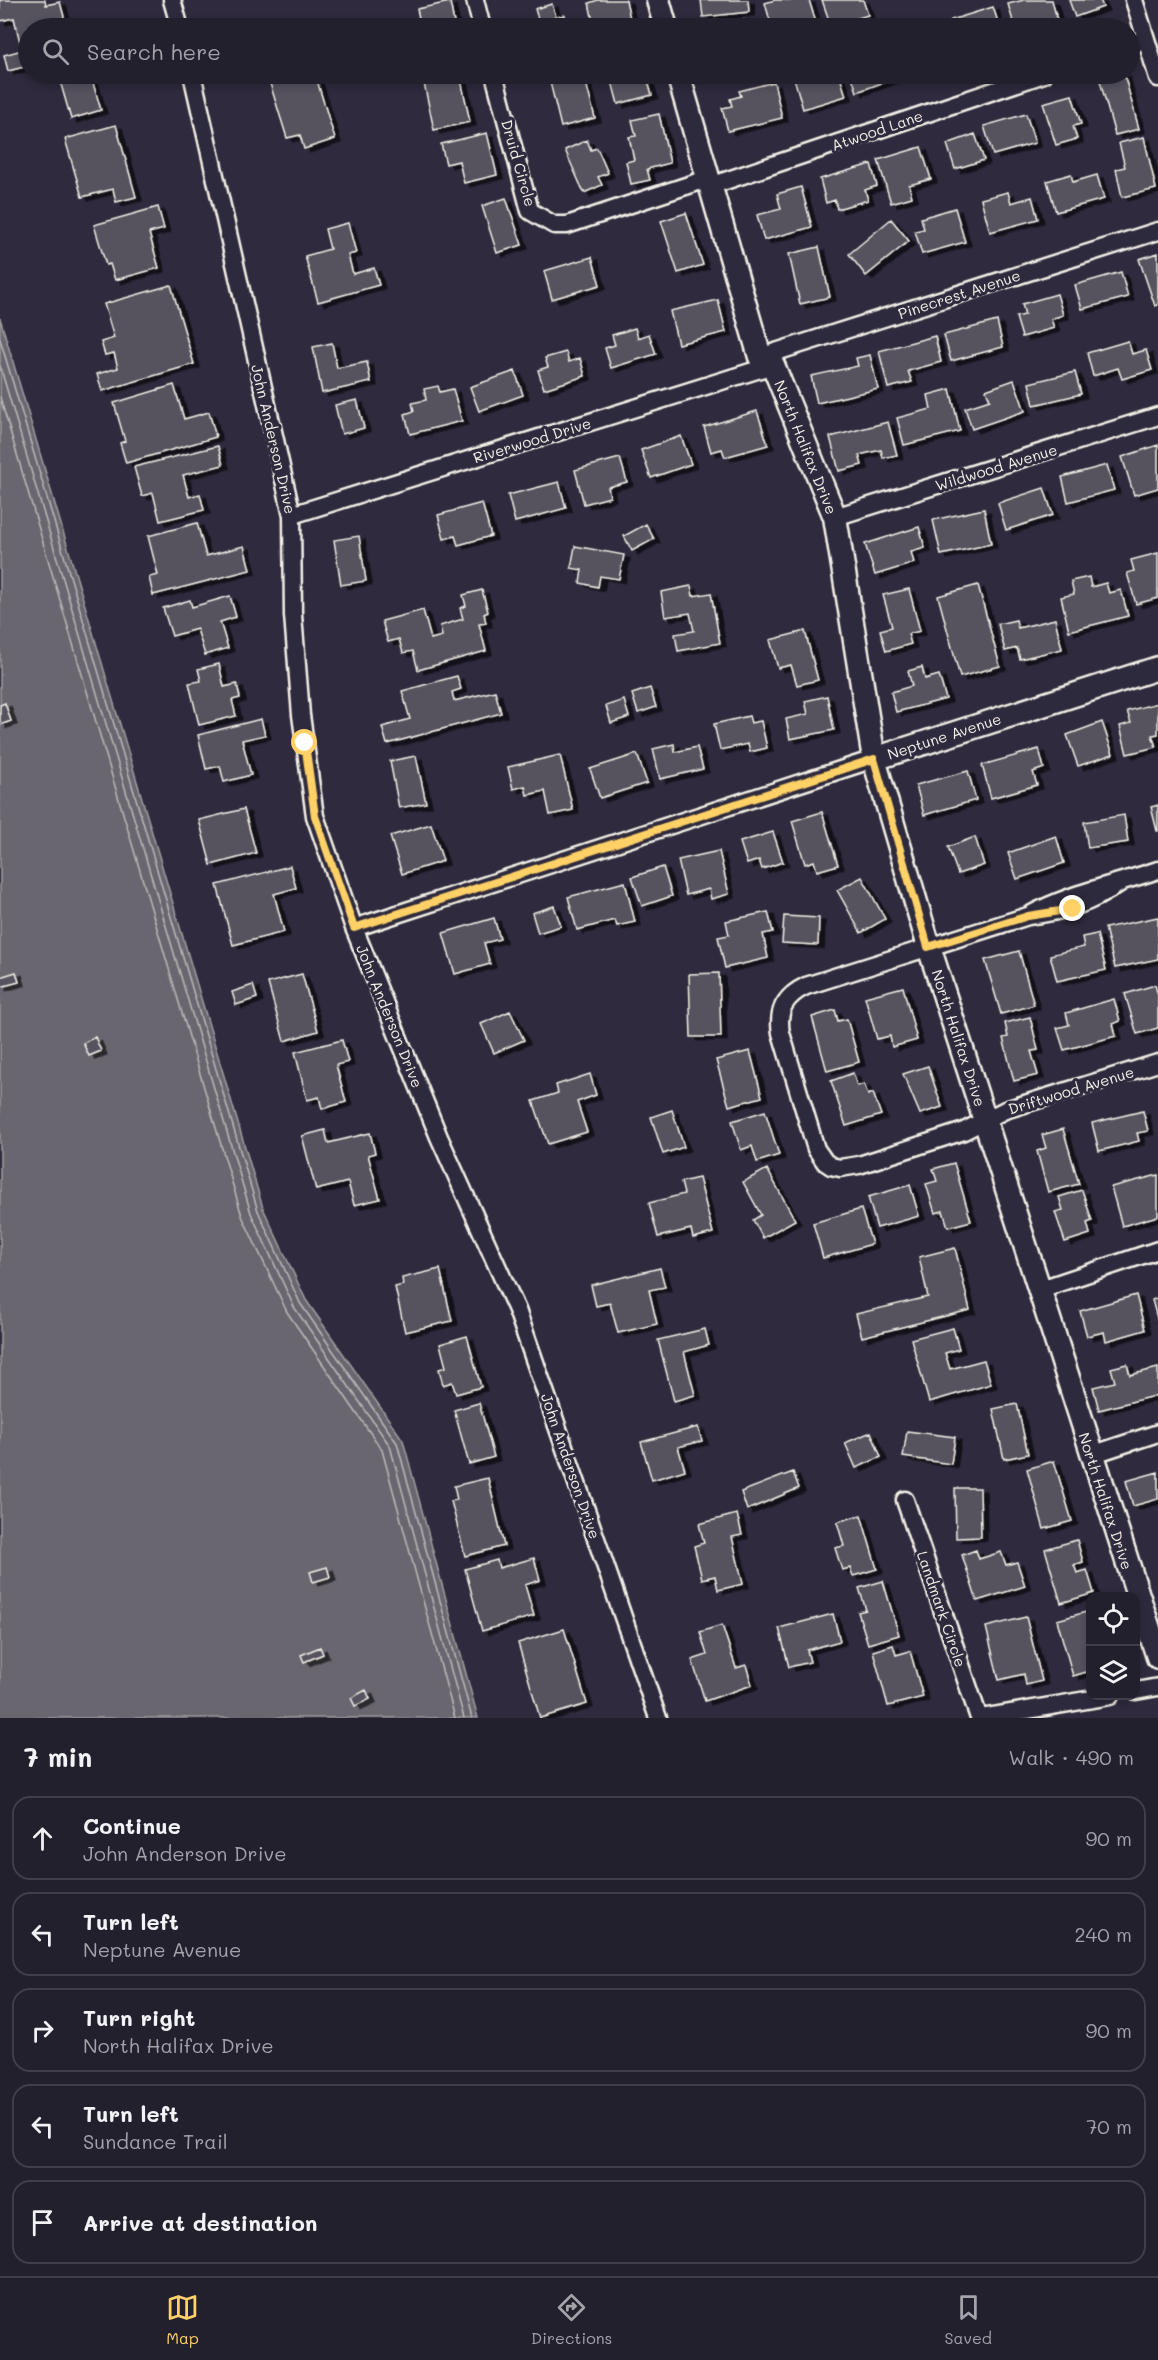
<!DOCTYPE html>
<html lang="en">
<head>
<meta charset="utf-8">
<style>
	:root { --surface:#23202e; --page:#2b2836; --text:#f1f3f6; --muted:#a3a3aa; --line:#403e4a; --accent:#ffd166 }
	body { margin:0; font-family:Mali,sans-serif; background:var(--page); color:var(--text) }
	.controls { position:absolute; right:18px; bottom:18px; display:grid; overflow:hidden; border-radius:12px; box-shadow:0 3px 9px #0003 }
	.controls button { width:54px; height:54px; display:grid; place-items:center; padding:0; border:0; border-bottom:2px solid var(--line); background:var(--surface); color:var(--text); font:30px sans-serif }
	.stop { position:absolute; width:18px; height:18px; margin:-14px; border:4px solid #ffd166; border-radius:50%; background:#fff }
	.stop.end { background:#ffd166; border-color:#fff; box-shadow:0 2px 6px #0008 }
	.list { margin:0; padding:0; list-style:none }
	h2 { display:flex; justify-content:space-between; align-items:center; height:78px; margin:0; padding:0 24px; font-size:26px }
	h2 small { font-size:20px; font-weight:400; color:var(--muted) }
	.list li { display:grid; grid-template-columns:39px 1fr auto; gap:18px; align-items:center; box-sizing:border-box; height:84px; margin:0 12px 12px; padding:0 12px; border:2px solid var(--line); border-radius:18px }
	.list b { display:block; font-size:22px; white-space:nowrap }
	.list p { margin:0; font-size:20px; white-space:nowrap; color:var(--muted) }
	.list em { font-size:20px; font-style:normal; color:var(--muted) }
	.icon { flex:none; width:33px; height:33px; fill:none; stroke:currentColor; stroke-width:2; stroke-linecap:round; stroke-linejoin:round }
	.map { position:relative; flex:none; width:1158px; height:1718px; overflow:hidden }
	.search { position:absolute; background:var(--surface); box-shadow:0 3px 9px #0003; left:18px; right:18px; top:18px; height:66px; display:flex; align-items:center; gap:15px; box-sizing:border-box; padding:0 21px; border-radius:33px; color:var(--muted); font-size:22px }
	.sheet { height:558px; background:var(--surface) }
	nav { display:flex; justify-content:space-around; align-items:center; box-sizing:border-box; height:84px; border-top:2px solid var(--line); background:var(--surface); font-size:16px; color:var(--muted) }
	nav a { display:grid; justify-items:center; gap:3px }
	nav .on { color:var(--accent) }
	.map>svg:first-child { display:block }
</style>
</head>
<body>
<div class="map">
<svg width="1158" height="1718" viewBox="0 0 1158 1718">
	<defs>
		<filter id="shadow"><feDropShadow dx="6" dy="3.5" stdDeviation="0" flood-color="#0009"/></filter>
	</defs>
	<rect width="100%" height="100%" fill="#2f2a3d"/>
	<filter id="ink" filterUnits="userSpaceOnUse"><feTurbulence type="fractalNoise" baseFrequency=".0167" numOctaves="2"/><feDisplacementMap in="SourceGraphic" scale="12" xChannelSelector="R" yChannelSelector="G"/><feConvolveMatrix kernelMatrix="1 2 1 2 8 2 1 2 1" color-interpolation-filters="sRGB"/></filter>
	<g filter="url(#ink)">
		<!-- water -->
		<path fill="#6a6670" stroke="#a19ea0" stroke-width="1.5" d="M0,318L263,1208L306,1300L403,1440L478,1718H0Z"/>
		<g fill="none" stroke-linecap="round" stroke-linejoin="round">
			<!-- shore -->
			<path stroke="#bdb9b8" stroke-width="1.5" d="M0,339L258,1211L300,1303L397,1443L472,1718
				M0,366L251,1213L294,1307L390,1446L464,1718
				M0,397L242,1216L287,1312L382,1450L455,1718"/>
		</g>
		<!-- building -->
		<path fill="#56525f" stroke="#f4f1e8" stroke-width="1.5" filter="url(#shadow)" d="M0,0H45L46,5L60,2L67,28H28V50L26,51L28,66L8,71L4,55L22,50L14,18L0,21Z
			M598,0H626L632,28H607L606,24L594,26L589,3Z
			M701,0H748L749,12L703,17Z
			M775,0H809L817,26L809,28H772L765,3Z
			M822,0H863L868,15L831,26Z
			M1024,0H1052L1058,24L1040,28H1015L1008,4Z
			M1069,0H1100L1103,7L1075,17Z
			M450,2L455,28H421L417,9Z
			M552,4L556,17L565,15L568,28H531L529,24L539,22L535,9Z
			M993,7L1000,28H953L951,20Z
			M744,20L747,28H716Z
			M58,74H78L81,83L92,80L101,110L71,119Z
			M267,74H315L335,139L304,149L300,135L287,138Z
			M548,74H573L574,78L584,75L595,118L561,127Z
			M610,74H646L652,95L618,104Z
			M810,74H839L846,96L803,109L794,78Z
			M851,74H897L898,77L857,92Z
			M1098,74H1124L1139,129L1115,135Z
			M460,75L470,122L434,130L424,83Z
			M774,82L782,118L728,131L722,108L732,106L730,99L741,96L739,91Z
			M1072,95L1081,124L1073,126L1077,139L1056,145L1043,103Z
			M659,114L670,163L647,169L650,180L631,184L626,162L634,160L629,137L636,136L632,120Z
			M1026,114L1035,143L993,155L984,126Z
			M116,125L136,197L116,202L113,189L82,197L65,139Z
			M487,133L497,175L464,183L459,161L446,164L441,144Z
			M975,134L984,160L955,169L947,144Z
			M1144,137L1156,189L1122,197L1116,169L1125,167L1119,143Z
			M587,140L591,150L597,148L608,173L598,177L602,185L584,193L565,150Z
			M921,147L931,179L909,185L912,197L891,203L878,160Z
			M871,164L877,186L865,190L868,200L837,209L835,200L826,203L820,179Z
			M1071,174L1073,182L1097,175L1104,199L1056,212L1047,181Z
			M801,187L812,227L764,240L757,215L781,209L777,194Z
			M1008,192L1011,203L1032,197L1038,219L990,232L981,199Z
			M506,198L522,245L497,253L482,206Z
			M158,207L164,229L149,233L159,268L115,280L110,264L106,265L94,225Z
			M955,208L965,242L922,254L915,231L924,229L921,218Z
			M686,213L703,265L678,273L661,221Z
			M891,219L909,241L866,276L849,254Z
			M348,223L356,253L348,255L353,274L374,268L379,285L318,302L305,256L330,249L325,229Z
			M819,247L830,297L800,304L789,254Z
			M1158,253V305L1155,306L1139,259Z
			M592,257L600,285L552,299L544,271Z
			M1121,272L1128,297L1082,309L1075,285Z
			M171,285L194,364L102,391L97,374L118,368L114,353L105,355L101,342L114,338L104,304Z
			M1057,294L1063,315L1051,319L1054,328L1022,337L1016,317L1025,315L1022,304Z
			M718,300L726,332L678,344L670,311Z
			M997,321L1003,347L951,361L944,335Z
			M635,328L638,338L649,334L656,354L611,368L605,348L615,345L612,335Z
			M935,336L941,362L908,371L912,382L888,388L879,351Z
			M1128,341L1132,354L1146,350L1152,370L1122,379L1118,368L1093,376L1087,353Z
			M332,343L337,368L367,362L371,382L322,393L313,347Z
			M566,352L569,362L580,358L585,376L544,389L538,370L548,367L545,358Z
			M870,355L878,389L817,403L811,376L858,366L856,358Z
			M515,371L523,395L479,411L470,387Z
			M1075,372L1081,394L1034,405L1029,383Z
			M1014,380L1025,411L972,429L965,408L990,400L986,390Z
			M174,385L184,419L209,412L216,437L126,463L120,443L125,441L114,403Z
			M438,386L440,392L453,389L462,421L410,434L405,414L414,411L412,403L426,400L424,389Z
			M950,389L960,431L904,445L897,418L931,409L928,395Z
			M357,400L364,428L342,434L335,405Z
			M757,411L768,445L725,457L722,449L711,452L704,427Z
			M888,422L897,455L883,458L881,450L859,455L862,465L839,471L830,437Z
			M681,436L691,464L651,478L641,450Z
			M1158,445V488L1134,495L1122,457Z
			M218,446L223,465L183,475L189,497L200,494L204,510L160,521L153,493L142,496L134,467Z
			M620,458L627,482L608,487L610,497L584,504L575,470Z
			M1107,465L1114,490L1068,502L1062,477Z
			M559,482L566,508L515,522L508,495Z
			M1044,488L1053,515L1006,530L998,503Z
			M482,503L491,536L458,545L455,536L444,539L438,515Z
			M984,509L991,544L941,555L933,520Z
			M197,523L206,556L244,546L250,570L153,595L149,577L158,575L148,536Z
			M646,524L654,539L632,551L624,536Z
			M919,527L925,548L911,552L914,563L875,575L865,544Z
			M359,536L366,581L341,585L334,540Z
			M575,546L624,555L619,579L600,576L598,587L580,583L582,570L571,568Z
			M1158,553V598L1136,604L1127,573L1134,571L1131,560Z
			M1089,577L1091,587L1106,583L1109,593L1121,590L1128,616L1069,631L1061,597L1074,594L1071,581Z
			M978,585L1000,666L960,677L938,596Z
			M691,586L693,596L711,593L720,643L678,651L675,634L694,631L690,613L665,617L661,592Z
			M909,589L920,631L908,634L911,644L886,651L880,630L892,627L883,595Z
			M482,590L488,612L484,614L486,623L479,624L486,651L418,670L413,651L403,653L399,639L388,642L382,621L423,610L431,639L442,636L440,626L463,619L460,608L466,606L463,595Z
			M230,596L236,617L220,622L228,648L205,655L197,629L172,636L163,608L190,600L192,607Z
			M1055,619L1062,649L1020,659L1017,648L1005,651L998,624L1016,620L1018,628Z
			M805,631L818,680L797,685L791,665L778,668L770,640Z
			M219,664L224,687L237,684L240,698L232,700L236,716L199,725L189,683L201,681L198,669Z
			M922,667L925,679L939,675L946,699L896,712L891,692L912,686L908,671Z
			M457,676L461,689L452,692L454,701L495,691L501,713L387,744L382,727L410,719L402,691Z
			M650,688L656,707L638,713L632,694Z
			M827,696L834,730L790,739L786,719L808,714L805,701Z
			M624,700L629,717L611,723L606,706Z
			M5,703L11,721L0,725V705Z
			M1158,703V734L1152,735L1156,747L1127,754L1120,726L1131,723L1127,711Z
			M749,716L751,723L761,721L767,748L750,752L748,744L720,750L714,724Z
			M261,719L265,735L242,740L251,775L224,782L220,766L206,769L198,735Z
			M1102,722L1113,754L1078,766L1067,735Z
			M674,744L675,752L697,747L703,769L660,779L653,749Z
			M1039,749L1044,768L1033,772L1037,785L991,798L982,765Z
			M637,754L647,783L600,798L590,769Z
			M560,755L573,810L550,815L545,791L527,795L525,786L513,789L508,767Z
			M416,756L426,803L399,808L390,761Z
			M968,771L976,800L924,815L916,785Z
			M1158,805V831H1157L1151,807Z
			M244,809L256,853L211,865L199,820Z
			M822,812L838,865L817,871L814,861L805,864L792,821Z
			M1124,815L1128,842L1088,848L1084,822Z
			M431,824L443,861L402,874L390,836Z
			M773,832L783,862L762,869L759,860L747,864L740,842Z
			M1056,836L1064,863L1017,879L1008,853Z
			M975,837L984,865L958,874L948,847Z
			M719,851L729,894L711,899L709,889L686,895L678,860Z
			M290,866L296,888L274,894L284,932L233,945L217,885Z
			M663,867L672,896L642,906L632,877Z
			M862,877L885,919L861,933L837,890Z
			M625,882L635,922L617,926L615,920L577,930L568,897Z
			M554,906L561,926L538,933L532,913Z
			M768,912L773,932L763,934L768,958L725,968L718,937L729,935L726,921Z
			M784,916L819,918L818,945L782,943Z
			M1158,917V959L1115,968L1105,928Z
			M494,918L500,939L484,943L490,964L455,974L443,933Z
			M1097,934L1106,970L1057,981L1050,955L1084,947L1082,937Z
			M1019,951L1034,1005L1001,1014L985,960Z
			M16,972L19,982L0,987V977Z
			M719,973L721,1037H691L689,974Z
			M302,974L318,1031L284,1041L268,983Z
			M253,985L257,998L236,1005L232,992Z
			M1155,985L1158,995V1028L1137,1034L1125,994Z
			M903,987L917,1040L892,1047L890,1036L877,1039L865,997Z
			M1114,999L1120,1021L1113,1024L1116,1036L1064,1050L1057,1028L1069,1025L1066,1013Z
			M835,1010L838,1021L847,1019L859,1062L827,1071L812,1017Z
			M510,1011L524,1040L494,1053L481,1024Z
			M1030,1017L1038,1050L1031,1051L1038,1075L1014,1081L1003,1038L1008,1037L1005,1023Z
			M95,1037L101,1051L89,1056L83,1043Z
			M342,1040L348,1062L336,1065L346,1102L322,1109L319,1097L307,1100L295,1052Z
			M750,1051L762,1097L729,1106L716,1060Z
			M928,1066L942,1107L920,1114L903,1074Z
			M853,1073L857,1086L864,1084L868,1095L873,1093L881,1115L846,1126L831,1081Z
			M590,1074L596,1095L577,1102L587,1132L548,1144L533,1101L558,1093L556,1085Z
			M672,1110L684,1147L663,1154L651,1117Z
			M765,1111L779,1155L757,1162L752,1146L741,1150L732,1121Z
			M1143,1111L1148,1131L1137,1133L1139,1141L1099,1151L1092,1123Z
			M1063,1129L1079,1184L1048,1192L1037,1151L1046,1148L1042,1135Z
			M325,1130L328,1143L370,1133L375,1153L368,1155L380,1199L354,1205L348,1182L316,1190L302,1136Z
			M954,1163L971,1221L948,1227L943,1211L935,1213L926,1184L937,1181L933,1169Z
			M767,1169L795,1220L763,1238L753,1220L761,1215L743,1182Z
			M1158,1175V1216L1122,1226L1111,1187Z
			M699,1178L713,1233L693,1238L691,1229L658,1237L649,1203L684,1194L681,1182Z
			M910,1185L919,1216L877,1228L868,1197Z
			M1082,1190L1092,1221L1087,1223L1090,1234L1065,1242L1055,1212L1063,1210L1059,1197Z
			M861,1209L872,1244L823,1258L813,1223Z
			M955,1248L970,1310L862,1337L856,1314L928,1297L919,1257Z
			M660,1268L665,1287L649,1290L657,1324L618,1333L610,1303L596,1306L591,1285Z
			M440,1269L452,1321L405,1332L395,1287L403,1285L402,1278Z
			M1136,1295L1145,1330L1106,1341L1104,1332L1087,1336L1080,1311Z
			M1158,1298V1322L1152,1300Z
			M953,1328L959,1349L945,1353L950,1369L984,1360L991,1384L929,1402L911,1339Z
			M705,1329L709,1345L684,1352L695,1395L674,1401L658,1340Z
			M467,1336L481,1387L456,1394L452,1382L443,1385L439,1369L446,1367L440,1344Z
			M1127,1364L1130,1375L1158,1368V1395L1099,1410L1093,1387L1115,1382L1111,1368Z
			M479,1403L494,1457L469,1464L454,1410Z
			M1017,1404L1028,1454L1004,1459L993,1409Z
			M698,1427L702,1441L678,1447L685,1470L652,1480L641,1442Z
			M907,1431L955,1437L951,1464L903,1457Z
			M871,1432L881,1457L856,1468L845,1443Z
			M1054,1461L1072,1521L1044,1529L1027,1469Z
			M793,1472L799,1488L747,1510L741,1492Z
			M1158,1472V1499L1133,1506L1126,1481Z
			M488,1478L504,1546L465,1556L451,1501L457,1500L454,1486Z
			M955,1488H980L981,1537L956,1538Z
			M737,1514L742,1535L732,1537L743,1584L718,1590L715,1576L702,1579L694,1546L704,1543L699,1524Z
			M861,1515L877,1569L853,1576L850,1568L842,1570L835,1548L844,1546L837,1522Z
			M1077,1540L1083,1562L1074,1565L1077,1573L1087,1570L1094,1593L1061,1603L1045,1549Z
			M976,1550L979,1559L1001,1552L1006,1565L1017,1562L1025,1586L977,1601L962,1555Z
			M534,1558L540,1580L525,1585L534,1616L482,1631L465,1569L497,1560L499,1568Z
			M327,1567L330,1577L313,1582L310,1572Z
			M883,1581L899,1635L868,1644L858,1612L866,1610L859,1588Z
			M1090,1611V1671L1073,1676L1057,1620Z
			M833,1614L840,1641L807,1650L810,1662L789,1667L779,1628Z
			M1026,1617L1042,1681L1026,1685L1024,1674L999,1680L986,1627Z
			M722,1625L736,1668L746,1665L752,1685L705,1701L692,1660L707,1655L700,1632Z
			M564,1629L587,1704L540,1718L518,1643Z
			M893,1645L896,1655L910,1651L923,1697L888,1706L873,1651Z
			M320,1647L323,1654L304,1662L301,1655Z
			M366,1690L370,1699L355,1706L351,1698Z"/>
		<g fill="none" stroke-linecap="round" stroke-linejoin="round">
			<!-- street casing -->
			<g stroke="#f4f1e8" stroke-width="21">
				<path id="street" d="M172,0L180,28
					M475,0L482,28
					M1134,0L1158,78
					M1130,45L1146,39
					M192,74L292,515L293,615L301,715L315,816L354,928L439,1137L517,1310L658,1718
					M494,74L530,211L554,225H567L707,179
					M710,186L1044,74
					M760,357L1158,231
					M292,515L773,365
					M835,517L1158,416
					M1120,883C1089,905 1065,911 1028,916C1069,893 1114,885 1158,870
					M1028,916L806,986C785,996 777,1010 781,1033L816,1149L825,1162L831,1166L840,1168L859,1165L964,1131L1005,1110L1158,1063
					M354,928L874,759
					M1038,1290L1158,1250
					M1091,1455L1158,1433
					M905,1500L979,1718
					M1136,1691L1158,1687
					M981,1718L1110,1696"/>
			</g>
			<!-- secondary casing -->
			<g stroke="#f4f1e8" stroke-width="27">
				<path id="secondary" d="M658,0L666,28
					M678,74L760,357L773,365L835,517L874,759L929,947L1158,1657
					M874,759L1158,668"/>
			</g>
			<!-- street -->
			<use href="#street" stroke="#2f2a3d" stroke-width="16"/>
			<!-- secondary -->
			<use href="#secondary" stroke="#2f2a3d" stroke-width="22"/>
		</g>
	</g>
	<g fill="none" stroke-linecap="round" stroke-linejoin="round" filter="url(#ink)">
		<!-- route -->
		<path stroke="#ffd166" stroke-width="8" d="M305,743L315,816L354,928L874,759L928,947L1028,916L1073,909"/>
	</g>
	<g text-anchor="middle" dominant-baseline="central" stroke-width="6" stroke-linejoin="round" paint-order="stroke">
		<!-- street labels -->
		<g font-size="15" fill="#f4f1e8" stroke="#2f2a3d">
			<text transform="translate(877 130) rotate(-19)">Atwood Lane</text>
			<text transform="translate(519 163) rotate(74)">Druid Circle</text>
			<text transform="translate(959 294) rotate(-18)">Pinecrest Avenue</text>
			<text transform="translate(274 439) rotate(77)">John Anderson Drive</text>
			<text transform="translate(532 440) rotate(-17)">Riverwood Drive</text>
			<text transform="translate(806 447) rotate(68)">North Halifax Drive</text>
			<text transform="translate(996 467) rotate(-17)">Wildwood Avenue</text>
			<text transform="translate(944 736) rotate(-18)">Neptune Avenue</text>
			<text transform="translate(390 1016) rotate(68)">John Anderson Drive</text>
			<text transform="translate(959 1038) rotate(72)">North Halifax Drive</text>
			<text transform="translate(1071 1090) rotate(-17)">Driftwood Avenue</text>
			<text transform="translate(571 1466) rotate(71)">John Anderson Drive</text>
			<text transform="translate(1106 1501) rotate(72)">North Halifax Drive</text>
			<text transform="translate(942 1609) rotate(71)">Landmark Circle</text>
		</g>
	</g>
</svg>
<div class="controls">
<button><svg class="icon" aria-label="locate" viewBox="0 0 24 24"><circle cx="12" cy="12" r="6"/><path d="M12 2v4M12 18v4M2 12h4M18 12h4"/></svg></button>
<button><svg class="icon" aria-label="layers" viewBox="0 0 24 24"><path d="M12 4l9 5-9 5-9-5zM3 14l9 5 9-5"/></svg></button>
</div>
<div class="stop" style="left:305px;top:743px"></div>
<div class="stop end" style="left:1073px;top:909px"></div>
<div class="search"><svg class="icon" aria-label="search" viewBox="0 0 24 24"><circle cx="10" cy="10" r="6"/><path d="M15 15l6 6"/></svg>Search here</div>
</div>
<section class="sheet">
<h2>7 min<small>Walk · 490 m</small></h2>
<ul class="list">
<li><svg class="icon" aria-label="ahead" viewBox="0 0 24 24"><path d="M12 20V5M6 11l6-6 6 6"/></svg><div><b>Continue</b><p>John Anderson Drive</p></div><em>90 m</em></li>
<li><svg class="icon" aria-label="left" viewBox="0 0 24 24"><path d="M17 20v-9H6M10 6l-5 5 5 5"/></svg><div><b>Turn left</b><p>Neptune Avenue</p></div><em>240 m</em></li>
<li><svg class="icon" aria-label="right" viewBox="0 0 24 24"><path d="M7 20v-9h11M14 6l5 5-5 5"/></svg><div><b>Turn right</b><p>North Halifax Drive</p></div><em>90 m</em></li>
<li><svg class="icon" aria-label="left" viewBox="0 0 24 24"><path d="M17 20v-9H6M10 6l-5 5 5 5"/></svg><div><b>Turn left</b><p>Sundance Trail</p></div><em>70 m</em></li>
<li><svg class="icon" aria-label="arrive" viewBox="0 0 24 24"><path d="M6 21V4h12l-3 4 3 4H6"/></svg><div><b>Arrive at destination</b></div></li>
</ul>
</section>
<nav>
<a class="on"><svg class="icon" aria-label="map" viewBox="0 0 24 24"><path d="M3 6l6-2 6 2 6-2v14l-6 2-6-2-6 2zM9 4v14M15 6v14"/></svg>Map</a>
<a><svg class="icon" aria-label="directions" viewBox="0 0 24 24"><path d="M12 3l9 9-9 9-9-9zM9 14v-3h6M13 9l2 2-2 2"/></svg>Directions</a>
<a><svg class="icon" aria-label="saved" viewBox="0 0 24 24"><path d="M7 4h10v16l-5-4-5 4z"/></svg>Saved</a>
</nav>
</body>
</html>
